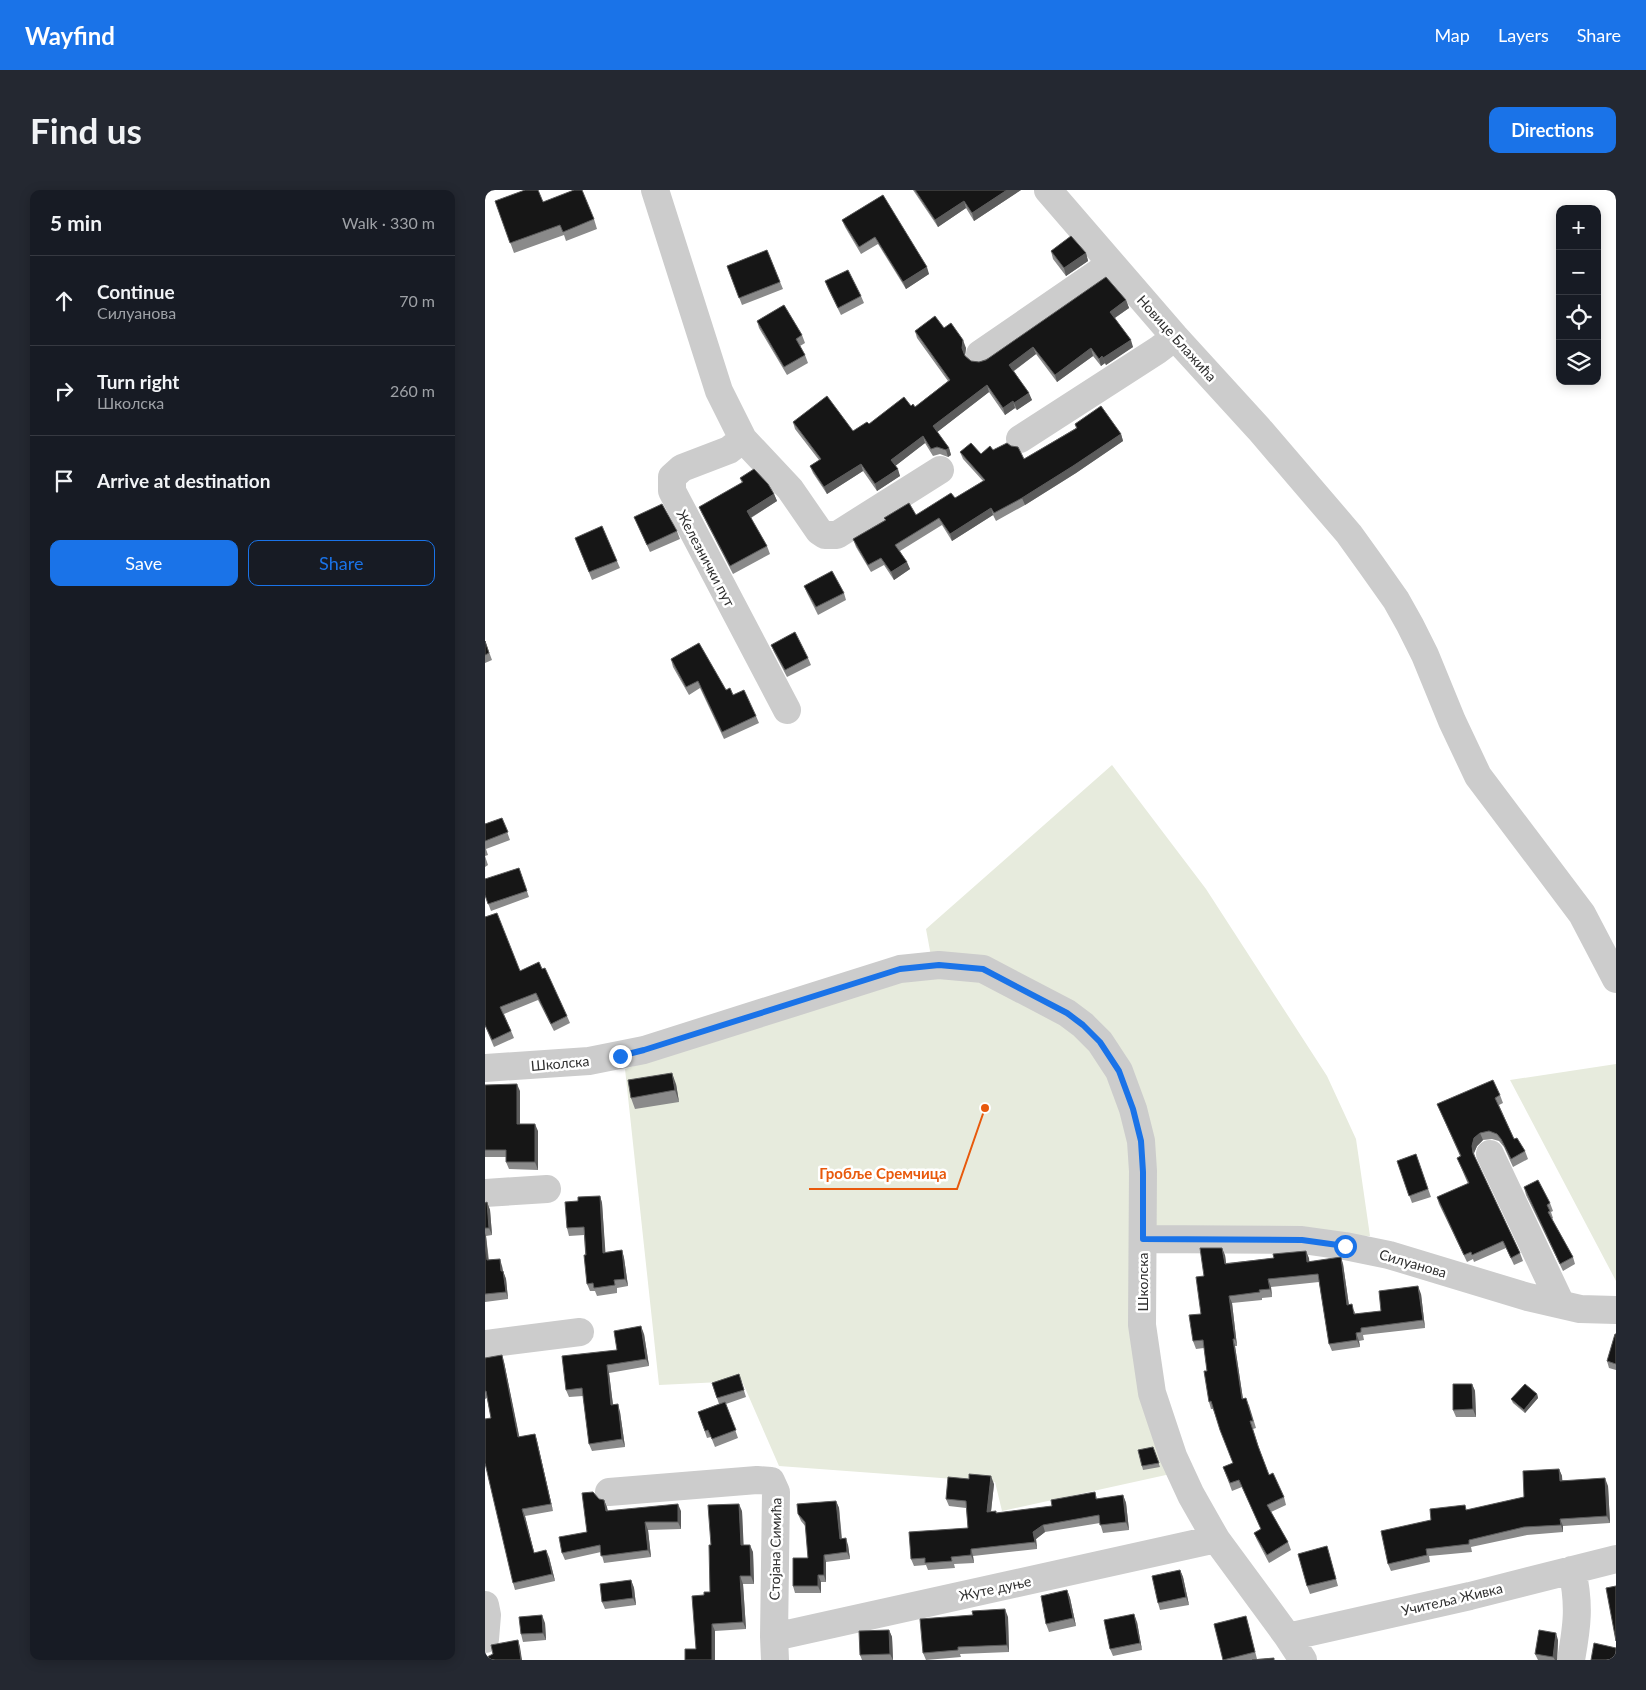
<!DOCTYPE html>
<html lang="en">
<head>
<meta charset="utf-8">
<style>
	:root { --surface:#171b24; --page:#242831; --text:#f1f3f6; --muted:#9ea1a6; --line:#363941; --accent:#1a73e8 }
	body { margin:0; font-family:Lato,sans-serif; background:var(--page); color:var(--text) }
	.controls { position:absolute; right:15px; top:15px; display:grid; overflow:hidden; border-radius:10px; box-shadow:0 2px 12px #0003 }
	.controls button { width:45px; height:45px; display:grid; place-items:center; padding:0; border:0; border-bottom:1px solid var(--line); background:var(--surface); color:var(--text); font:25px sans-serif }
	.stop { position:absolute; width:15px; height:15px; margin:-11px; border:4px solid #1a73e8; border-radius:50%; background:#fff }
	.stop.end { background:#1a73e8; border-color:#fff; box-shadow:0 1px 5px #0008 }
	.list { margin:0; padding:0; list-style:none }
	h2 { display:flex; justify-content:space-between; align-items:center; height:65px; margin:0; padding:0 20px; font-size:21px }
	h2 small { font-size:16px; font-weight:400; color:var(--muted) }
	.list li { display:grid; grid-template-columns:32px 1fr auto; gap:15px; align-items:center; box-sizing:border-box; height:90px; padding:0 20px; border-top:1px solid var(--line) }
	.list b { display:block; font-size:19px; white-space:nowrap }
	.list p { margin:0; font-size:16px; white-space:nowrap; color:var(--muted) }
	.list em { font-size:16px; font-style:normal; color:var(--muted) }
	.actions { display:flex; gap:10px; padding:15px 20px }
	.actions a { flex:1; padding:11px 0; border:1px solid var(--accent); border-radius:10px; text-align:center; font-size:18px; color:var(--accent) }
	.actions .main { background:var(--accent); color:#fff }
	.icon { flex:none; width:28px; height:28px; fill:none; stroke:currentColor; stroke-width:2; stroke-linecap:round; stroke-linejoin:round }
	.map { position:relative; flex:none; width:1131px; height:1470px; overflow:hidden; border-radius:10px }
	header { display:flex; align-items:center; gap:30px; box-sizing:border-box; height:70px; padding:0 25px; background:var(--accent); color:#fff }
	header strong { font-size:24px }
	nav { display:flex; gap:28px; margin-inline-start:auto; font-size:18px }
	.intro { display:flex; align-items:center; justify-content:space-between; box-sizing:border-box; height:120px; padding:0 30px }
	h1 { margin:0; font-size:35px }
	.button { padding:12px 22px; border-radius:10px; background:var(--accent); color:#fff; font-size:18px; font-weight:700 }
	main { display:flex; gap:30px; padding:0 30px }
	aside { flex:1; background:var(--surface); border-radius:10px; box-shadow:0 2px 12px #0003 }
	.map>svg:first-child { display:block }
</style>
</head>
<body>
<header>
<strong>Wayfind</strong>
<nav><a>Map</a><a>Layers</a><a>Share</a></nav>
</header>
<div class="intro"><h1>Find us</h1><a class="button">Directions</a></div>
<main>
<aside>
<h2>5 min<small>Walk · 330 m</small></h2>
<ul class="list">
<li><svg class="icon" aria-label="ahead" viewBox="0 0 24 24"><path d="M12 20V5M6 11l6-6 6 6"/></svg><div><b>Continue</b><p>Силуанова</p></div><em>70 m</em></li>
<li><svg class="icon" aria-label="right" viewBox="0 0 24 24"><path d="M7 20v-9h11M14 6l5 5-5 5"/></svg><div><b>Turn right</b><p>Школска</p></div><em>260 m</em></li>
<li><svg class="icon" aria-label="arrive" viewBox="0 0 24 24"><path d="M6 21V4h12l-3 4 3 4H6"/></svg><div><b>Arrive at destination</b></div></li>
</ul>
<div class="actions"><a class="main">Save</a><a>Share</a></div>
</aside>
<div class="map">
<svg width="1131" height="1470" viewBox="0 0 1131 1470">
	<rect width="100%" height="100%" fill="#fff"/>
	<!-- green -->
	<path fill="#e7ebdd" d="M627,575L721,699L842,886L871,949L885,1046L648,1042L690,1283L517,1321L510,1292L294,1276L257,1191L174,1195L140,879L412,790L450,788L441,739Z
		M1131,874V1091L1025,890Z"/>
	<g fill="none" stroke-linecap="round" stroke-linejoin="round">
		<!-- minor -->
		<path stroke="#ccc" stroke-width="28" d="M170,0L234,201L258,249L305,299L334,341L340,345H352L455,280
			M563,0L690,147L774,239L864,344L887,376L911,410L925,435L940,465L967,531L993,586L1097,724L1131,789
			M495,164L626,74
			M258,249L244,260L197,278L187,287V301L302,520
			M535,249L673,160L690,147
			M0,878L104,871L159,860L415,779L454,775L498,779L582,823L598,835L615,852L634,881L648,919L656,951L658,981L657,1135L667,1203L688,1266L706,1305L731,1349L803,1447L818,1470
			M1005,964L1076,1114
			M0,1003L62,999
			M658,1049L817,1050L860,1056L904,1065L1043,1107L1095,1119L1131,1120
			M0,1154L95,1142
			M124,1302L272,1290L286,1291L291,1302L289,1447L290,1470
			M0,1415L2,1425L0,1449
			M289,1447L731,1349
			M803,1447L985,1406L1131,1369
			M1086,1470C1092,1436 1095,1415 1087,1380"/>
	</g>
	<!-- wall -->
	<path fill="#8a8a8a" d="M428,0H536L489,31L481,18L453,37Z
		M398,5L444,84L421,99L393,54L376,64L360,37L357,30Z
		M10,11L58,12L109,29L112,39L81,51L79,45L29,63Z
		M282,60L298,99L257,115L242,76Z
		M566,61L601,63L603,71L581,86L568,69Z
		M340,91L376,106L379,113L356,125L343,99Z
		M641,110L644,118L630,128L648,157L621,175L620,173L616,176L608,166L572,192L551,164L529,181L547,210L532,220L530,218L520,225L504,202L452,242L464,258L466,265L463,267L455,264L448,266L440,253L410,276L415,286L392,301L378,281L342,304L328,283L325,276L334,270L310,239L308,232L368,241L426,216L430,217L463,191L432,148L430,141L459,138L481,158L480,165L486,171L494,172Z
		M272,131L317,145L320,153L315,156L320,165L323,173L302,185L274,138Z
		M590,234L636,244L638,251L591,283L540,315L511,331L508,325L467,351L457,335L415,361L425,379L409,390L399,375L386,382L371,357L368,349L400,330L399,328L431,325L470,308L498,291L478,269L475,262L496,264L508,260L539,269L591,238Z
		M255,288L289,304L292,311L266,328L282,356L285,364L248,384L217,324L214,317L257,293Z
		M149,327L192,341L195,349L165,362Z
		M90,348L132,371L135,378L107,390Z
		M319,396L359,403L361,410L333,425L322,403Z
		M0,451L7,470L0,473Z
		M286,455L323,468L326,475L302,487L289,462Z
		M186,469L248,505L271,526L274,533L239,549L215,498L204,505L188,477Z
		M17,628L25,650L1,659L3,665L0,666V634Z
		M0,666L3,675L0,677Z
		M34,678L44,707L6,721L0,705Z
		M0,727L35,781L82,826L85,833L69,841L53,810L19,824L29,848L9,857L0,836Z
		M191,894L194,912L150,919L146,908Z
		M0,895L35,901V934L53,941V980L24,979L21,972V967H0Z
		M1015,905L1018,913L1014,915L1029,949L1040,961L1043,969L1028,977L1019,957L1014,951L1007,949L998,950L992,956L989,963L990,968L1035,1063L1038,1071L1029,1075L1021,1058L989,1072L988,1069L982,1072L954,1014L952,1007L983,994L972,968L975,966L952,914Z
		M931,964L946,1007L927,1013L912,971Z
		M1039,997L1065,1013L1068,1021L1066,1022L1068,1028L1067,1029L1088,1067L1090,1074L1078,1081L1041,1005Z
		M115,1006L117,1013L120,1062L137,1060L139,1068L143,1096L132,1098V1103L112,1106L110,1101H105L102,1094L99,1045L84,1046L82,1038Z
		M2,1012L5,1020L7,1045L1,1046L4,1070L17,1076L18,1081L21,1089L23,1109L0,1112V1013Z
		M821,1061L824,1071L858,1074L864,1115L870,1122V1124L896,1121L936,1104L940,1138L878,1145L879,1150L874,1151L875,1157L847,1161L844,1154L834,1092L786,1097L787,1107L777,1108V1110L747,1113L752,1156H750L758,1209L764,1215L771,1238L768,1239L775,1261L784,1285L799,1307L801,1315L786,1322L803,1352L806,1360L784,1373L772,1350L769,1343L776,1339L757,1297L747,1301L738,1277L748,1273L728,1219H726L724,1212L722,1181L719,1158L711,1159L708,1151L716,1124L719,1086L740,1065L741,1073L789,1068Z
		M159,1144L164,1176L124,1183L128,1215L135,1222L140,1257L107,1261L104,1254L98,1206L84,1207L81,1200L132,1160Z
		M1131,1144V1180L1124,1178L1122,1171Z
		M0,1168L19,1172L34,1247L50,1244L52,1251L68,1321L40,1326L49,1363L64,1367L70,1391L30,1400L28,1393L6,1228L2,1208L0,1209Z
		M254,1184L261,1207L241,1214L253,1248L230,1257L226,1247L222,1248L213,1222L234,1214L227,1193Z
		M987,1194L990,1201L991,1227H971L968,1220Z
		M1052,1204L1053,1208L1040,1223L1028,1213L1026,1209Z
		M668,1257L675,1277L658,1280L657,1276Z
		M1074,1279L1077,1286V1290L1123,1296L1125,1333L1078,1336V1342L1042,1345L986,1357L987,1362L944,1366L945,1372L906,1381L903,1374L946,1330L982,1320L1039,1307Z
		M484,1289L509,1294L506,1322L512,1323L567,1316L610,1302L612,1309L638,1305L641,1313L644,1340L618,1343L615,1333L560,1342L551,1349L552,1359L488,1366L489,1373L469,1374L470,1378L443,1380L441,1375L429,1376L426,1369L483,1338L481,1318L464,1316L461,1309Z
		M114,1309L119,1310L123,1321H196V1339L163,1340L166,1367L119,1373L116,1362L80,1370L77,1363L102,1342Z
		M351,1311L354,1318L357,1348L363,1355L365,1369L341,1372V1392H336V1403H310L308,1396L323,1368L321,1337L316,1331L313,1324Z
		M257,1321L258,1355L268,1362L269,1394H258L261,1439L230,1441V1470H200L211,1459L219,1405L225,1402L226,1355Z
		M844,1363L853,1396L825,1404L822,1396Z
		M695,1380L698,1387L704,1415L675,1420L673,1413Z
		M146,1390L149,1398L151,1415L120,1419L117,1412Z
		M582,1400L585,1408L591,1436L564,1442L561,1434Z
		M523,1427L524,1462L475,1464L476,1467L441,1470L438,1463Z
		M652,1432L657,1460L628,1466L625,1459Z
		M60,1433L61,1450L38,1452L36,1444Z
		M763,1433L772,1469L789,1468V1470H738Z
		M404,1440L407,1447L408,1470H377L375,1465Z
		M1073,1450L1072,1470H1053L1050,1464Z"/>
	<!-- shaded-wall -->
	<path fill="#5c5c5c" d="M522,0H536L489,31L487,23Z
		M479,11L481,18L453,37L450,30Z
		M601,63L603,71L581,86L579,78Z
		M442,77L444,84L421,99L418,92Z
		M641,110L644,118L628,129L625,122Z
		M478,150L481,158L480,166L477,158Z
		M646,150L648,157L621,175L618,168Z
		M548,157L551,164L527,182L524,175Z
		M606,158L608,166L572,192L570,185Z
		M617,166L620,173L616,176L614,169Z
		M502,195L504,202L451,243L448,236Z
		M544,203L547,210L532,220L529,213Z
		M528,211L530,218L520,225L518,218Z
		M636,244L638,251L591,283L540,315L537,308Z
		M438,246L440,253L409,277L406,270Z
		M464,258L466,265L463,267L461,260Z
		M376,274L378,281L342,304L339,297Z
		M413,279L415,286L392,301L390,294Z
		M289,304L292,311L265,328L262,321Z
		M506,318L508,325L467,351L465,344Z
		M422,372L425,379L409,390L406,382Z
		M187,883L191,894L194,912L190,900Z
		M32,894L35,901V941L32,934Z
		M50,934L53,941V980L50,972Z
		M995,943L998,950L992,956L989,963L991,971L987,956L989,948Z
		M115,1006L117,1013L121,1070L118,1063Z
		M2,1012L5,1020L7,1045L4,1038Z
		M0,1043L1,1046L4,1078L2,1070L0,1055Z
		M737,1058L740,1065L742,1081L740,1074Z
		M137,1060L139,1068L143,1096L140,1089Z
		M821,1061L824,1068L825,1079L822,1072Z
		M856,1067L858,1074L865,1123L862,1115Z
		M15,1069L17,1076L19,1089L16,1081Z
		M18,1081L21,1089L23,1109L21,1102Z
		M783,1089L786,1097L787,1107L785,1099Z
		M933,1096L936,1104L940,1138L938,1130Z
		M744,1106L747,1113L752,1156L750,1149Z
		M156,1136L159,1144L164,1176L161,1169Z
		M871,1143L874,1151L875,1157L872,1150Z
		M748,1149L750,1156L759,1216L757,1209Z
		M17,1165L19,1172L36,1255L33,1247Z
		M122,1175L124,1183L129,1223L126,1215Z
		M987,1194L990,1201L991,1227L988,1219Z
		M1052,1204L1053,1208L1040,1223L1039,1220Z
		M133,1214L135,1222L140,1257L137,1249Z
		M50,1244L52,1251L68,1321L66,1314Z
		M1074,1279L1077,1286L1078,1298L1075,1291Z
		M506,1286L509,1294L505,1330L502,1322Z
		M1120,1288L1123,1296L1125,1333L1122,1326Z
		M638,1305L641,1313L644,1340L641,1332Z
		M119,1310L122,1317L124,1328L121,1321Z
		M351,1311L354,1318L357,1356L355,1349Z
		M193,1314L196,1321V1339L193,1332Z
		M254,1314L257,1321L259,1362L256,1355Z
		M37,1319L40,1326L51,1370L49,1363Z
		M1075,1329L1078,1336V1342L1076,1335Z
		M160,1332L163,1340L166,1367L163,1360Z
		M558,1335L560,1342L551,1349L552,1359L550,1352L548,1342Z
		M361,1348L363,1355L365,1369L362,1362Z
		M265,1355L268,1362L269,1394L266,1386Z
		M486,1359L488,1366L489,1373L486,1365Z
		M61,1360L64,1367L70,1391L67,1384Z
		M339,1365L341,1372V1392L339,1385Z
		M695,1380L698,1387L704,1415L701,1407Z
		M333,1385L336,1392V1403L333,1396Z
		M255,1386L258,1394L261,1439L258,1432Z
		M146,1390L149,1398L151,1415L148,1408Z
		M582,1400L585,1408L591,1436L588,1428Z
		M520,1419L523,1427L524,1462L522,1455Z
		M649,1424L652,1432L657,1460L655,1453Z
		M57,1425L60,1433L61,1450L58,1443Z
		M227,1434L230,1441V1470H227Z
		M404,1440L407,1447L408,1470L405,1464Z
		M1071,1443L1073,1450L1072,1470H1070L1068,1467Z
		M33,1450L35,1457L37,1470H36Z"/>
	<!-- building -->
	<path fill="#161616" stroke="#5c5c5c" d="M40,0H53L58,12L89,0H97L109,29L78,42L75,35L25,53L10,11Z
		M430,0H522L487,23L479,11L450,30Z
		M398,5L442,77L418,92L390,47L374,57L357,30Z
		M586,46L601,63L579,78L566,61Z
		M282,60L295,92L254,108L242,76Z
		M363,80L376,106L353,118L340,91Z
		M621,87L641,110L625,122L646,150L618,168L617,166L614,169L606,158L570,185L548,157L524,175L544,203L529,213L528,211L518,218L502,195L448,236L464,258L461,260L452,257L446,259L438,246L406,270L413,279L390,294L376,274L339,297L325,276L336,269L308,232L342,206L368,241L382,232L384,234L419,207L426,216L428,214L430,217L465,190L430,141L450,126L459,138L466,133L478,150L477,158L480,166L486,171L494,172L501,170Z
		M299,115L317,145L311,149L320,165L299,177L272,131Z
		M616,216L636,244L588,276L537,308L509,323L506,318L465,344L454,328L410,355L422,372L406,382L396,368L383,375L368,349L401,330L399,328L424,313L431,325L466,303L470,308L500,290L475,262L486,253L496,264L505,256L508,260L522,253L526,256L533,257L539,269L592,238L590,234Z
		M269,279L283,294L289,304L262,321L282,356L245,376L214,317L258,292L255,288Z
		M177,314L192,341L162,355L149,327Z
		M117,336L132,371L104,382L90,348Z
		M347,381L359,403L331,417L319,396Z
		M310,442L323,468L300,480L286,455Z
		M0,451L4,463L0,465Z
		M214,453L241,500L245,498L248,505L259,500L271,526L237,542L213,491L201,497L186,469Z
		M17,628L23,642L0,651V634Z
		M34,678L42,701L3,714L0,705V689Z
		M12,723L35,781L54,772L57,779L60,778L82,826L66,834L51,803L15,817L26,841L7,850L0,835V727Z
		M187,883L190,900L146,908L143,890Z
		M1008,890L1015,905L1010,908L1029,949L1032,948L1040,961L1026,969L1016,949L1012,944L1004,941L995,943L989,948L987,956L988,963L1035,1063L1026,1068L1018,1051L987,1065L986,1062L979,1065L952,1007L984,993L972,968L976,966L952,914Z
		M32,894V934H50V972H21V960H0V895Z
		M931,964L943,999L924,1006L912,971Z
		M1053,990L1065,1013L1062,1015L1065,1021L1063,1022L1088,1067L1075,1074L1039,997Z
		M115,1006L118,1063L137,1060L140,1089L129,1090L130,1095L109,1098L108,1093L102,1094L99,1065H101L99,1037L82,1038L80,1012L93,1011V1007Z
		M2,1012L4,1038H0V1013Z
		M0,1055L2,1070L15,1069L16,1081H18L21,1102L0,1104Z
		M715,1058H737L740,1074L789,1068L788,1064L821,1061L822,1072L856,1067L862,1115L867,1114L869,1124L896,1121L894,1101L933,1096L938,1130L876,1138V1142L871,1143L872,1150L844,1154L833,1084L783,1089L785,1099L774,1100L775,1102L744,1106L750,1149H748L757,1209L761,1208L768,1231H765L773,1256L784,1285L788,1283L799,1307L782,1315L803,1352L782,1365L769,1343L776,1339L754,1290L745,1293L738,1277L748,1273L735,1240L726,1211L724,1212L719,1181H722L718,1150L708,1151L704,1125L716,1124L711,1087L719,1086Z
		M156,1136L161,1169L122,1175L126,1215L133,1214L137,1249L104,1254L97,1198L81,1200L77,1166L132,1160L129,1141Z
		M1130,1144H1131V1174L1122,1171Z
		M17,1165L33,1247L50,1244L66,1314L37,1319L49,1363L61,1360L67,1384L28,1393L0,1273V1229L6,1228L1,1201H0V1168Z
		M254,1184L259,1200L232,1208L227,1193Z
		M968,1194H987L988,1219L968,1220Z
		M1040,1194L1052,1204L1039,1220L1026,1209Z
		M240,1212L251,1240L227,1249L223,1240L220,1241L213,1222Z
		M668,1257L674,1273L657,1276L653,1260Z
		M1074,1279L1075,1291L1120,1288L1122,1326L1075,1329L1076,1335L1039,1337L984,1350V1354L941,1359L942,1365L903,1374L896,1341L946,1330L945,1319L980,1315L981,1320L1039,1307L1038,1281Z
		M484,1284L506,1286L502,1322L511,1321V1323L567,1316L566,1310L610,1302L611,1309L638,1305L641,1332L615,1335L614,1325L558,1335L548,1342L550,1352L486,1359V1365L466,1367L467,1371L440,1373V1368L426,1369L424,1342L483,1338L481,1311L461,1309L463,1287L484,1289Z
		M108,1302L114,1309L119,1310L121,1321L193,1314V1332H160L163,1360L116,1366L115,1355L77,1363L74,1347L102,1342L97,1303Z
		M351,1311L355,1349L361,1348L362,1362L339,1365V1385H333V1396H308V1368H323L320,1332L313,1324L312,1314Z
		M254,1314L256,1355H265L266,1386H255L258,1432L227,1434V1470H200V1459H211L207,1406L219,1405V1402H225L224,1355H226L223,1315Z
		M842,1356L851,1389L822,1396L813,1364Z
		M695,1380L701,1407L673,1413L667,1386Z
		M146,1390L148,1408L117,1412L115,1394Z
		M1131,1396V1451L1121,1398Z
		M582,1400L588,1428L561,1434L556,1406Z
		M520,1419L522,1455L473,1457V1460L438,1463L435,1429L488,1425L487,1421Z
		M649,1424L655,1453L625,1459L619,1430Z
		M57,1425L58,1443L36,1444L34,1427Z
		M761,1426L770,1462L738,1470L729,1434Z
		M404,1440L405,1464L375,1465L374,1441Z
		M1054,1440L1071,1443L1068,1467L1050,1464Z
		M33,1450L36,1470H0V1468L8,1464L6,1455Z
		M1109,1453L1131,1458V1470H1106Z
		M789,1468V1470H767Z"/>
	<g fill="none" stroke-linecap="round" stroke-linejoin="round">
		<!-- route -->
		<path stroke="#1a73e8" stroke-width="6" d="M135,866L159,860L415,779L454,775L498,779L582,823L598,835L615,852L634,881L648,919L656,951L658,982V1049L817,1050L860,1056"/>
	</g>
	<g text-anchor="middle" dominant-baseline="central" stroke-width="5" stroke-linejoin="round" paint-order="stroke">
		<!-- street labels -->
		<g font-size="14" fill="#2f2f2f" stroke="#fff">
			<text transform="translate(692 148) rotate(48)">Новице Блажића</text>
			<text transform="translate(221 368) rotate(62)">Железнички пут</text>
			<text transform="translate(75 873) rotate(-5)">Школска</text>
			<text transform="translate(928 1073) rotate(16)">Силуанова</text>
			<text transform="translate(657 1092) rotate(-90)">Школска</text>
			<text transform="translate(290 1359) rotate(-89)">Стојана Симића</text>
			<text transform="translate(510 1398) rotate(-12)">Жуте дуње</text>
			<text transform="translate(967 1409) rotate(-13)">Учитеља Живка</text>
		</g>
	</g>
	<!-- callouts -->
	<path fill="none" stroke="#e8590c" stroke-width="2" d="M500 918L472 999H324"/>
	<circle fill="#e8590c" stroke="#fff" stroke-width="2" cx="500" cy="918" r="5"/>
	<g font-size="15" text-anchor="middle" font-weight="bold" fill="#e8590c" stroke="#fff" stroke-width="5" stroke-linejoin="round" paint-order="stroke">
		<text x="398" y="989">Гробље Сремчица</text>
	</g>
</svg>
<div class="controls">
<button>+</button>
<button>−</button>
<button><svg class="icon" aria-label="locate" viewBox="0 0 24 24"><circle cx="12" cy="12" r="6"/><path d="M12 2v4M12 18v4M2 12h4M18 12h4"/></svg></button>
<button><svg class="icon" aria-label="layers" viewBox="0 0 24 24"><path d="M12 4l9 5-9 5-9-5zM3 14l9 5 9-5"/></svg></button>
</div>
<div class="stop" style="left:860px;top:1056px"></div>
<div class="stop end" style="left:135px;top:866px"></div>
</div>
</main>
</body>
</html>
